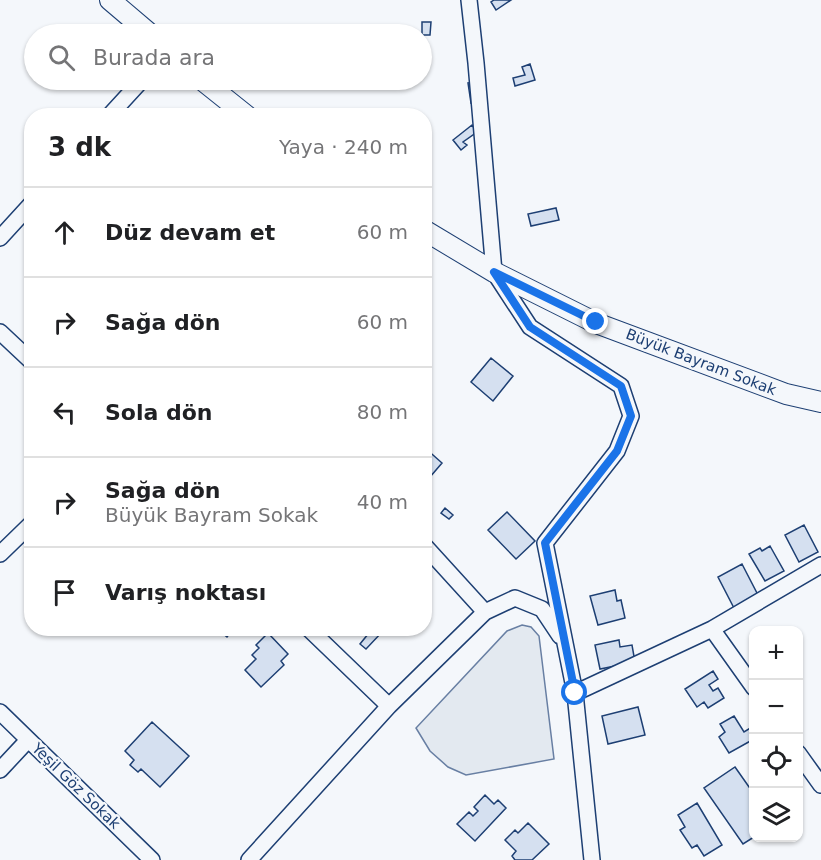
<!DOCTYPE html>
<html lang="tr">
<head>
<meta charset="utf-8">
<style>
	:root { --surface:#fff; --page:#f6f6f6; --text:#202124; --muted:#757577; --line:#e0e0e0 }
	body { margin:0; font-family:"DejaVu Sans",sans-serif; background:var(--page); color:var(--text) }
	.controls { position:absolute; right:18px; bottom:18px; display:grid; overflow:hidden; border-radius:12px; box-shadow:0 2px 4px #0004 }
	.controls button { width:54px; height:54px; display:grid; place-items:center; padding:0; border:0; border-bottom:2px solid var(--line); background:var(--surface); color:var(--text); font:30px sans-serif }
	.stop { position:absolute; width:18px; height:18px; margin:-14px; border:4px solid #1a73e8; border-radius:50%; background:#fff }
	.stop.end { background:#1a73e8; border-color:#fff; box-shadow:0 2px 6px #0008 }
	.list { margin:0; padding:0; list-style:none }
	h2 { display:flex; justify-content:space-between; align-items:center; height:78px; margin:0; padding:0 24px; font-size:26px }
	h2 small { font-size:20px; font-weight:400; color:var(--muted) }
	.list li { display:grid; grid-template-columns:39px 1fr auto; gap:18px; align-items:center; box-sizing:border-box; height:90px; padding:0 24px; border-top:2px solid var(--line) }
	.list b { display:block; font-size:22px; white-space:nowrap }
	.list p { margin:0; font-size:20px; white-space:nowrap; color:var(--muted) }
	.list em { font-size:20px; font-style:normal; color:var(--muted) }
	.icon { flex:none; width:33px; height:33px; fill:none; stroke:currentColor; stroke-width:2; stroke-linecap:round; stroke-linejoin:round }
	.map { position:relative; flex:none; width:821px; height:860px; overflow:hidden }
	.search { position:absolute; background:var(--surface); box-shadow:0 2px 4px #0004; left:24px; top:24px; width:408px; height:66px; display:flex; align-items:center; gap:15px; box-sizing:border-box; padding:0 21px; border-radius:33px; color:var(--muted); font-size:22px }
	.panel { position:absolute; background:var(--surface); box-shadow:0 2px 4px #0004; left:24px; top:108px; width:408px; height:528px; border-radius:24px }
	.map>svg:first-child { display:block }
</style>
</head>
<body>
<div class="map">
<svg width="821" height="860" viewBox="0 0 821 860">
	<rect width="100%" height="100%" fill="#f4f7fb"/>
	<!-- green -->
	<path fill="#e3e9f0" stroke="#687fa3" stroke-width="1.5" d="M522,625L531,627L539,636L554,759L466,775L448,767L430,751L416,728L507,631Z"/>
	<!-- building -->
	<path fill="#d5e0f0" stroke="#1d3f73" stroke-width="1.5" d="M494,0H511L496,10L491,2Z
		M422,22H431L430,35H422Z
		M530,64L535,80L515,86L513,78L525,75L522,67Z
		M476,82L479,101L471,103L468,83Z
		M472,125L477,132L463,142L467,145L461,150L453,140Z
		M556,208L559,220L531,226L528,214Z
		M491,358L513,376L493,401L471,382Z
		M424,447L442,463L424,484Z
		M445,508L453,515L449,519L441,513Z
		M507,512L535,541L516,559L488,530Z
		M804,525L818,552L799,562L785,535Z
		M770,546L784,571L765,581L749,554L760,548L762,551Z
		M742,564L759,597L735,610L718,577Z
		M615,590L617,601L621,600L625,618L598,625L590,596Z
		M216,628H234L227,637Z
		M373,628H381L383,631L366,649L360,644Z
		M268,633L288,654L281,661L284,665L261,687L245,670L256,659L252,655L259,648L256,645Z
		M619,640L620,647L632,645L635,662L600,669L595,645Z
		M713,671L718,679L709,685L713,691L718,688L724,698L708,708L704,702L697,707L685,689Z
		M638,707L645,735L608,744L602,716Z
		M734,716L744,732L752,727L754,739L729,753L719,737L725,732L720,724Z
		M152,722L189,756L160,787L141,769L138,772L130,765L134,760L125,751Z
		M735,767L754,794V837L743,844L704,788Z
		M485,795L494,804L498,800L506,808L475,841L457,824L469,812L473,816L478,811L474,807Z
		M697,803L722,845L704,856L697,845L692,848L680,830L685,827L678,815Z
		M528,823L549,844L532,860H515L512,856L516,851L505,840L515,830L518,833Z"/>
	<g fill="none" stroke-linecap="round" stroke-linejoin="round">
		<!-- minor casing -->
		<g stroke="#1d3f73" stroke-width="18">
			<path id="minor" d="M469,0L476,63L494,272L530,327L621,386L631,416L617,451L545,543L575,693L592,860
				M109,116L142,80
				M0,238L32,203
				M0,332L32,362
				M424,545L485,612
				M0,554L32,523
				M308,628L389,706
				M712,629L754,688
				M575,693L712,629L821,565
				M0,712L152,860
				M798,753L821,785
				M0,770L28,740
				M249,860L389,706L485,612L515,598L542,609L560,636"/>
		</g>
		<!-- tertiary casing -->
		<g stroke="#1d3f73" stroke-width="22">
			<path id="tertiary" d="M110,0L150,34
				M202,80L247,116
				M424,230L494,272L596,323L786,394L821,402"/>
		</g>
		<!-- minor -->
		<use href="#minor" stroke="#f4f7fb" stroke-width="15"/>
		<!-- tertiary -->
		<use href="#tertiary" stroke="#f4f7fb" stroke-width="20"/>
	</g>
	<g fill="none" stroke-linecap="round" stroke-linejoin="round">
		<!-- route -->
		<path stroke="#1a73e8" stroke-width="8" d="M575,693L545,543L617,451L631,416L621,386L530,327L494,272L596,322"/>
	</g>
	<g text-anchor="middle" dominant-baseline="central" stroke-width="4.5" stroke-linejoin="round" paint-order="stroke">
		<!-- street labels -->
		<g font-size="15" fill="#1d3f73" stroke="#f4f7fb">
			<text transform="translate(701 362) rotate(21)">Büyük Bayram Sokak</text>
			<text transform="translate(76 786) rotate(44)">Yeşil Göz Sokak</text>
		</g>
	</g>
</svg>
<div class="controls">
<button>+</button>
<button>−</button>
<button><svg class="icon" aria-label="locate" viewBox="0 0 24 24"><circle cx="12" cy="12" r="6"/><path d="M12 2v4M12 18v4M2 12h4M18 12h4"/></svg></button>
<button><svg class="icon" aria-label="layers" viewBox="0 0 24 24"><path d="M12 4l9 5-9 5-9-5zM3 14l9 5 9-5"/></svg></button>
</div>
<div class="stop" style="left:575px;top:693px"></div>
<div class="stop end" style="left:596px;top:322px"></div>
<div class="search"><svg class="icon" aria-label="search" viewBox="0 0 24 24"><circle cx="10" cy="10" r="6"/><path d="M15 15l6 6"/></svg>Burada ara</div>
<section class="panel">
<h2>3 dk<small>Yaya · 240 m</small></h2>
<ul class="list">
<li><svg class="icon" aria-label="ahead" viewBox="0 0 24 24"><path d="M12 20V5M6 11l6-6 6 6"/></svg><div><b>Düz devam et</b></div><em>60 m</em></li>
<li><svg class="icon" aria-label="right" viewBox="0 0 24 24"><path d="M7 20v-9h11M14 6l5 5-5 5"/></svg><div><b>Sağa dön</b></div><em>60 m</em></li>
<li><svg class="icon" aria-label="left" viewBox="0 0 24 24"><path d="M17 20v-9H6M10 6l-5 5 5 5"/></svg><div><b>Sola dön</b></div><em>80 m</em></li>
<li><svg class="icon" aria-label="right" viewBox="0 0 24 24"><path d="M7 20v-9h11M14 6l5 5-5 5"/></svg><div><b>Sağa dön</b><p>Büyük Bayram Sokak</p></div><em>40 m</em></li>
<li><svg class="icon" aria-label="arrive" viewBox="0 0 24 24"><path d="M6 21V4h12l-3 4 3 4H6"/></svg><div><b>Varış noktası</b></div></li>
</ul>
</section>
</div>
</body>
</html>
